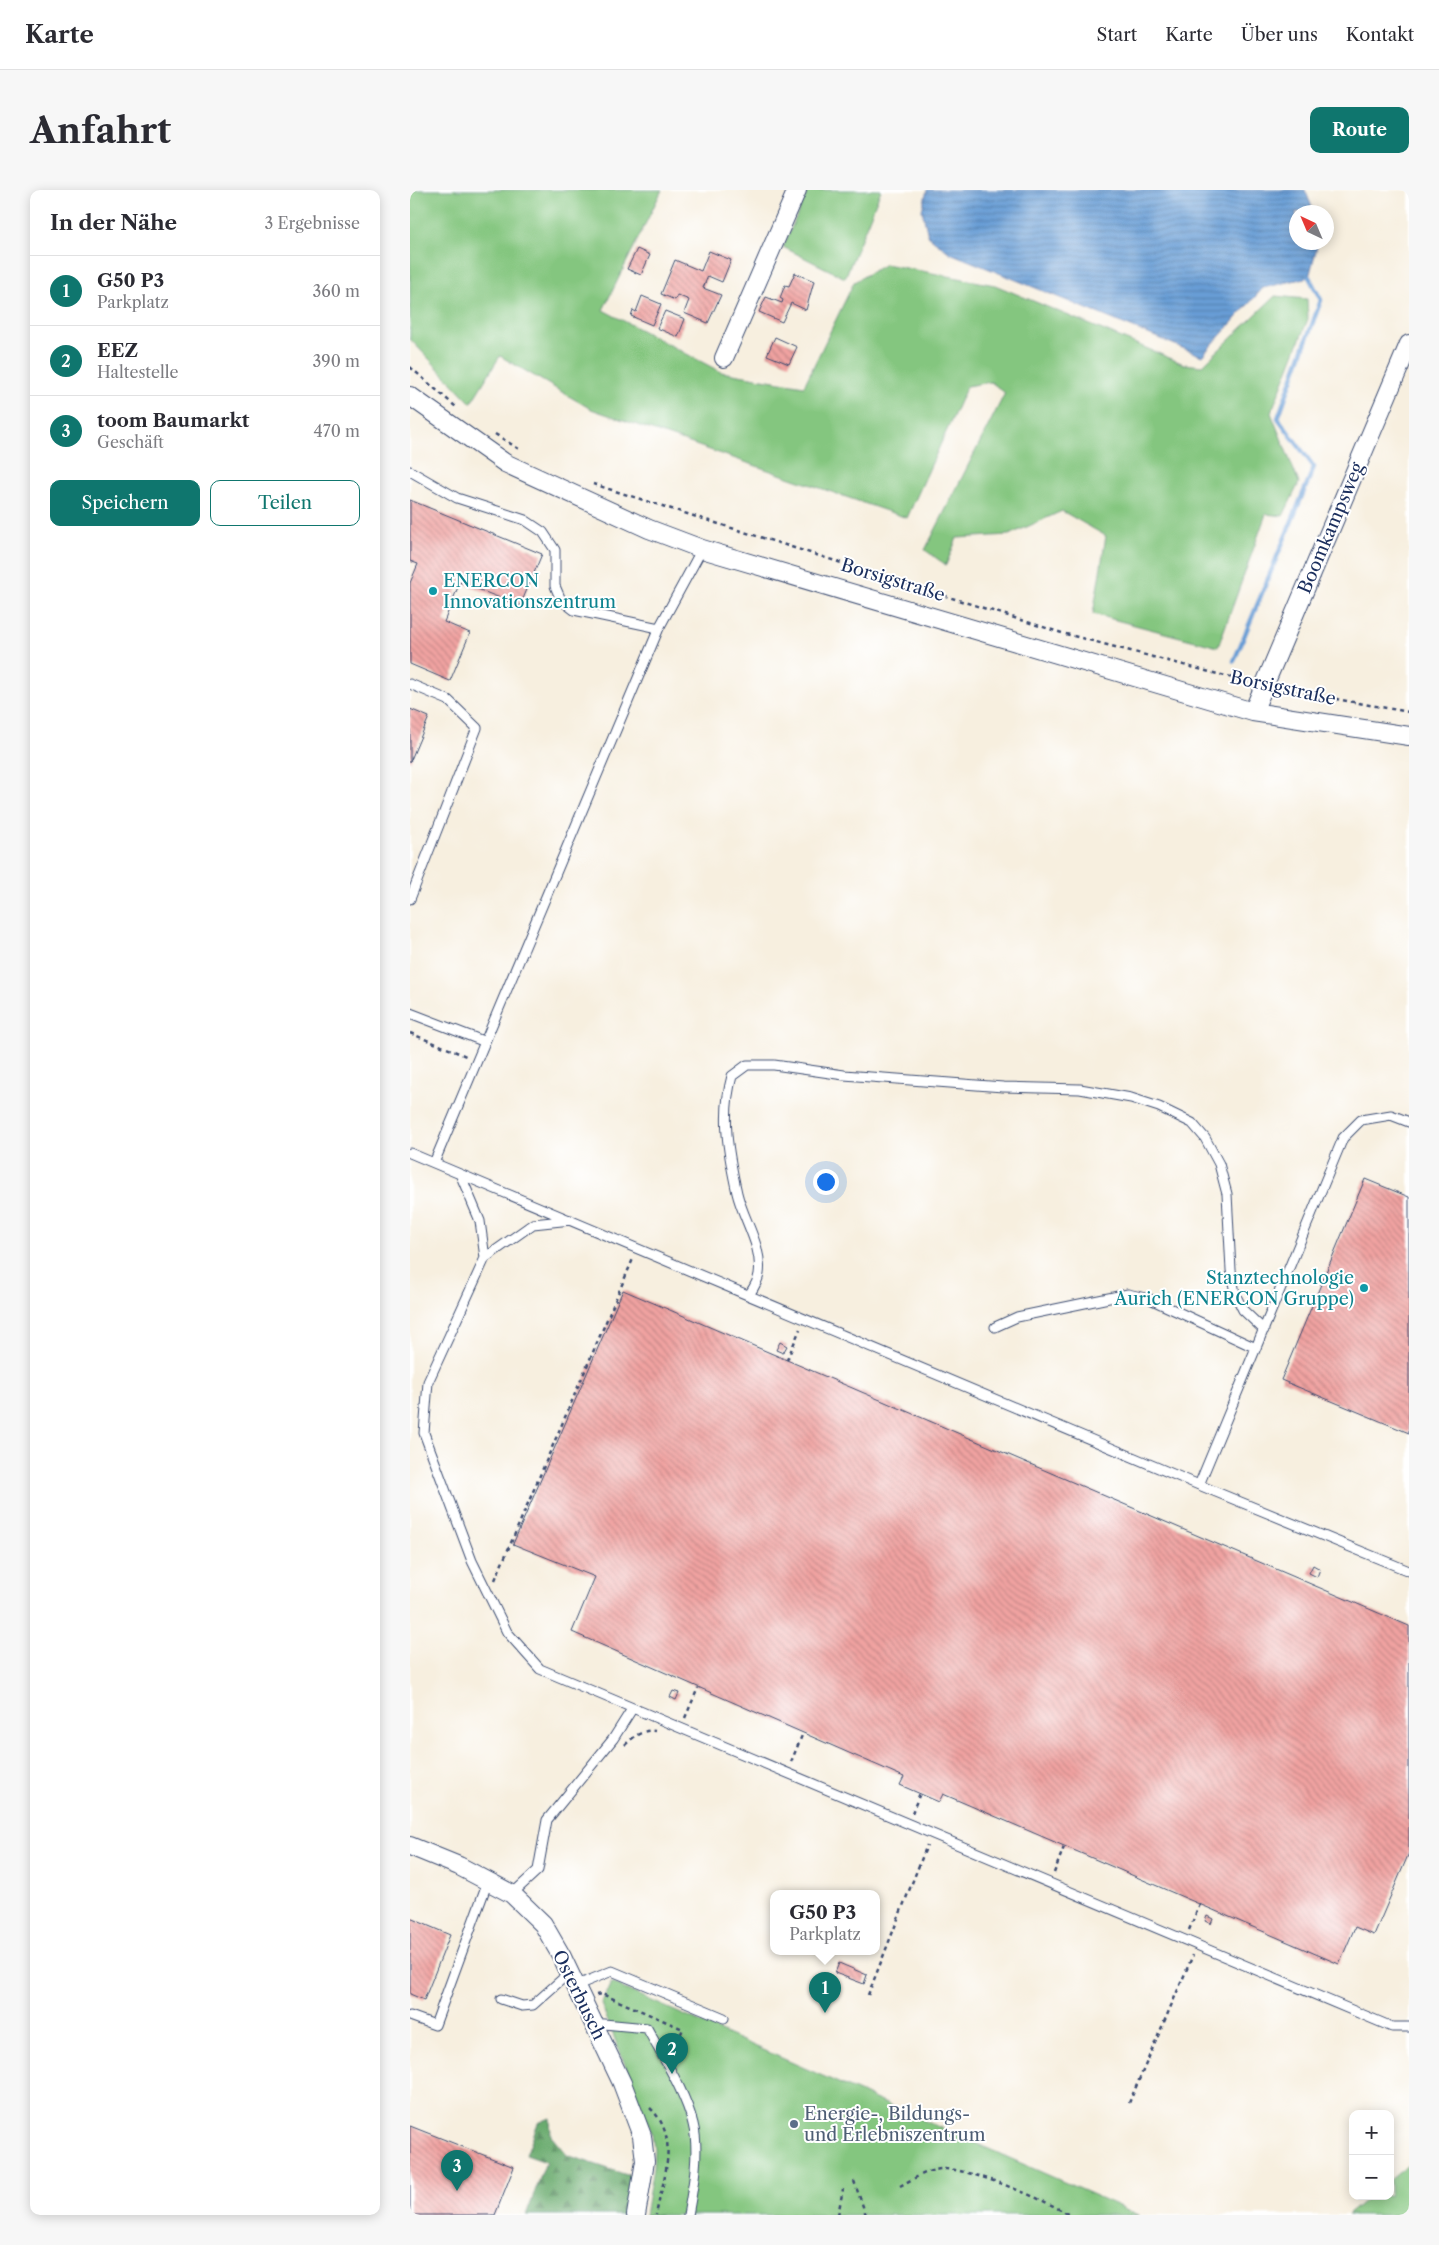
<!DOCTYPE html>
<html lang="de">
<head>
<meta charset="utf-8">
<style>
	:root { --surface:#fff; --page:#f7f7f7; --text:#2b2b33; --muted:#7c7c81; --line:#e1e1e2; --accent:#0f766e }
	body { margin:0; font-family:"Libre Caslon Text",serif; background:var(--page); color:var(--text) }
	.controls { position:absolute; right:15px; bottom:15px; display:grid; overflow:hidden; border-radius:10px; box-shadow:0 2px 12px #0003 }
	.controls button { width:45px; height:45px; display:grid; place-items:center; padding:0; border:0; border-bottom:1px solid var(--line); background:var(--surface); color:var(--text); font:25px sans-serif }
	.compass { position:absolute; left:879px; top:15px; width:45px; height:45px; border-radius:50%; background:var(--surface); box-shadow:0 2px 12px #0003; rotate:316deg }
	.you { position:absolute; left:415px; top:991px; width:18px; height:18px; margin:-12px; border:4px solid #fff; border-radius:50%; background:#1a73e8; box-shadow:0 0 0 8px #1a73e833 }
	.badge { display:grid; place-items:center; width:32px; height:32px; border-radius:50%; background:var(--accent); color:#fff; font-size:16px; font-weight:700 }
	.pin { position:absolute; translate:-50% -41px; filter:drop-shadow(0 1px 2px #0008) }
	.pin::after { content:''; position:absolute; top:26px; width:18px; height:15px; background:inherit; clip-path:polygon(0 0,100% 0,50% 100%) }
	.popup { position:absolute; left:360px; top:1700px; width:110px; height:65px; box-sizing:border-box; display:grid; place-content:center; border-radius:10px; background:var(--surface); filter:drop-shadow(0 1px 4px #0005); font-size:16px; white-space:nowrap; color:var(--muted) }
	.popup b { font-size:19px; color:var(--text) }
	.popup::after { content:''; position:absolute; left:50%; top:100%; margin-left:-10px; border:10px solid transparent; border-top-color:var(--surface) }
	.list { margin:0; padding:0; list-style:none }
	h2 { display:flex; justify-content:space-between; align-items:center; height:65px; margin:0; padding:0 20px; font-size:21px }
	h2 small { font-size:16px; font-weight:400; color:var(--muted) }
	.list li { display:grid; grid-template-columns:32px 1fr auto; gap:15px; align-items:center; box-sizing:border-box; height:70px; padding:0 20px; border-top:1px solid var(--line) }
	.list b { display:block; font-size:19px; white-space:nowrap }
	.list p { margin:0; font-size:16px; white-space:nowrap; color:var(--muted) }
	.list em { font-size:16px; font-style:normal; color:var(--muted) }
	.actions { display:flex; gap:10px; padding:15px 20px }
	.actions a { flex:1; padding:11px 0; border:1px solid var(--accent); border-radius:10px; text-align:center; font-size:18px; color:var(--accent) }
	.actions .main { background:var(--accent); color:#fff }
	.map { position:relative; flex:none; width:999px; height:2025px; overflow:hidden; border-radius:10px }
	header { display:flex; align-items:center; gap:30px; box-sizing:border-box; height:70px; padding:0 25px; background:var(--surface); border-bottom:1px solid var(--line) }
	header strong { font-size:24px }
	nav { display:flex; gap:28px; margin-inline-start:auto; font-size:18px }
	.intro { display:flex; align-items:center; justify-content:space-between; box-sizing:border-box; height:120px; padding:0 30px }
	h1 { margin:0; font-size:35px }
	.button { padding:12px 22px; border-radius:10px; background:var(--accent); color:#fff; font-size:18px; font-weight:700 }
	main { display:flex; gap:30px; padding:0 30px }
	aside { flex:1; background:var(--surface); border-radius:10px; box-shadow:0 2px 12px #0003 }
	.map>svg:first-child { display:block }
</style>
</head>
<body>
<header>
<strong>Karte</strong>
<nav><a>Start</a><a>Karte</a><a>Über uns</a><a>Kontakt</a></nav>
</header>
<div class="intro"><h1>Anfahrt</h1><a class="button">Route</a></div>
<main>
<aside>
<h2>In der Nähe<small>3 Ergebnisse</small></h2>
<ul class="list">
<li><span class="badge">1</span><div><b>G50 P3</b><p>Parkplatz</p></div><em>360 m</em></li>
<li><span class="badge">2</span><div><b>EEZ</b><p>Haltestelle</p></div><em>390 m</em></li>
<li><span class="badge">3</span><div><b>toom Baumarkt</b><p>Geschäft</p></div><em>470 m</em></li>
</ul>
<div class="actions"><a class="main">Speichern</a><a>Teilen</a></div>
</aside>
<div class="map">
<svg width="999" height="2025" viewBox="0 0 999 2025">
	<defs>
		<pattern id="forest-firs" width="22" height="20" patternUnits="userSpaceOnUse" patternTransform="scale(1.25)"><rect width="22" height="20" fill="#6bab6e"/><path d="M5 1l3.5 6h-7zM16 11l3.5 6h-7z" fill="#578c5e"/></pattern>
		<pattern id="water-rules" width="6" height="5" patternUnits="userSpaceOnUse" patternTransform="scale(1.25)"><rect width="6" height="5" fill="#689dd5"/><path d="M0 2.5h6" fill="none" stroke="#5580b0"/></pattern>
		<pattern id="building-back-hatch" width="6" height="6" patternUnits="userSpaceOnUse" patternTransform="scale(1.25)"><rect width="6" height="6" fill="#f1a3a1"/><path d="M-1 5l2 2M0 0l6 6M5-1l2 2" fill="none" stroke="#c28586"/></pattern>
	</defs>
	<rect width="100%" height="100%" fill="#fff"/>
	<filter id="ink" filterUnits="userSpaceOnUse"><feTurbulence type="fractalNoise" baseFrequency=".02" numOctaves="2"/><feDisplacementMap in="SourceGraphic" scale="10" xChannelSelector="R" yChannelSelector="G"/><feConvolveMatrix kernelMatrix="1 2 1 2 8 2 1 2 1" color-interpolation-filters="sRGB"/></filter>
	<filter id="wash" filterUnits="userSpaceOnUse"><feTurbulence type="fractalNoise" baseFrequency=".0096" numOctaves="4" result="noise"/><feDisplacementMap in="SourceGraphic" scale="20" xChannelSelector="R" yChannelSelector="G"/><feGaussianBlur stdDeviation="1.12" result="paint"/><feColorMatrix in="noise" values="0 0 0 0 0 0 0 0 0 0 0 0 0 0 0 0 0 1.4 0 .05"/><feComposite in="paint" operator="in"/></filter>
	<g filter="url(#wash)">
		<rect width="100%" height="100%" fill="#f7efdf"/>
		<!-- green -->
		<path fill="#84c67f" stroke="#507a6e" d="M0,0H252L193,120L311,182L394,196L444,92L475,74L585,95L774,174L792,176L865,106L897,109L898,129L861,223L889,293L873,326L856,324L808,457L683,424L696,346L652,321L599,345L547,348L536,375L515,360L595,203L581,192L557,196L497,328L181,219L90,166L61,213L0,149Z
			M398,0H471L435,88L373,57Z
			M201,1793L729,2025H235L243,1978L244,1960L242,1943L191,1814Z
			M999,1974V2025H937L960,2006H980V1990Z"/>
		<!-- forest -->
		<path fill="url(#forest-firs)" stroke="#436d66" d="M140,1928L141,1946L157,1965L223,1987L217,2025H116L136,1972L116,1965L128,1933Z"/>
		<!-- water -->
		<path fill="url(#water-rules)" stroke="#42669a" d="M517,0H895L904,22H886V52L908,53L899,87L853,98L792,166L540,63L518,46L512,20Z"/>
		<g fill="none" stroke-linecap="round" stroke-linejoin="round">
			<!-- stream -->
			<path stroke="#689dd5" stroke-width="4.5" d="M824,471L904,277L868,228L911,110L899,87"/>
		</g>
		<g id="blocks">
			<!-- building -->
			<path fill="url(#building-back-hatch)" d="M227,59L240,65L231,85L217,79Z
				M299,61L321,70L312,92L298,86L293,98L311,105L298,133L274,123L279,110L267,105L265,110L251,104L265,70L291,81Z
				M385,83L404,91L396,120L381,113L372,132L349,122L356,107L372,113L373,110L370,108L375,95L379,96Z
				M232,106L251,114L242,135L221,126L223,120L226,122Z
				M255,121L275,129L268,147L247,138Z
				M365,147L387,157L379,174L357,165Z
				M0,310L132,364L110,416L50,392L34,432L60,443L40,491L0,474V393L8,374L0,371Z
				M0,519L19,527L0,572Z
				M955,989L999,1007V1243L871,1190Z
				M213,1100L999,1436V1663L964,1745L945,1737L929,1774L533,1604L529,1612L490,1595L494,1587L162,1442L185,1387L103,1354Z
				M370,1152L377,1156L373,1163L366,1160Z
				M903,1375L910,1379L907,1387L899,1383Z
				M263,1501L269,1503L266,1510L260,1507Z
				M797,1726L803,1729L801,1734L795,1731Z
				M0,1728L40,1745L14,1810L0,1804Z
				M429,1773L457,1785L454,1794L425,1783Z
				M0,1936L104,1977L85,2025H0Z"/>
		</g>
	</g>
	<g filter="url(#ink)">
		<use href="#blocks" fill-opacity="0" stroke="#3c4c71" stroke-width="1"/>
		<g fill="none" stroke-linecap="round" stroke-linejoin="round">
			<!-- service casing -->
			<g stroke="#3c4c71" stroke-width="11">
				<path id="service" d="M0,281L47,308L115,330L133,342L145,360V396L151,410L164,420L249,438
					M0,494L38,510L67,538L0,709
					M0,823L73,851
					M0,963L789,1295L999,1381
					M24,973L249,438L292,359
					M51,986L70,1031L75,1068
					M161,1030L123,1034L75,1068L18,1192L14,1243L62,1371L97,1442L130,1479L982,1837H999
					M339,1105C343,1099 348,1092 349,1084C353,1057 333,1029 327,1003C318,962 311,926 322,886L337,875H364L434,885L593,897L670,899L721,908L749,917L782,933L795,948L809,974L817,1004L821,1080L825,1104L833,1120L854,1140
					M585,1137L607,1127L718,1104L740,1109L846,1158
					M789,1295L933,948L951,930L981,925L999,932
					M102,1704L128,1680L137,1630L203,1549L222,1519
					M165,1796L202,1781L314,1828
					M91,1809L112,1816L123,1815L159,1783
					M0,1826L25,1835L78,1691
					M183,1833L237,1838C252,1866 276,1903 283,1934C290,1961 283,1998 278,2025"/>
			</g>
			<!-- minor casing -->
			<g stroke="#3c4c71" stroke-width="20">
				<path id="minor" d="M314,168L387,0
					M0,206L95,273L239,339L292,359L843,522L999,546
					M843,522L999,154
					M0,1656L49,1676L102,1704L133,1734L152,1767L212,1893L232,1946L235,1971L226,2025"/>
			</g>
			<!-- path -->
			<path stroke="#3c4c71" stroke-width="2.5" stroke-dasharray="4 4" stroke-linecap="butt" d="M0,177L46,217
				M85,244L112,261
				M183,294L652,443L838,492
				M870,499L999,522
				M0,843L56,866
				M377,1170L390,1139
				M85,1390L223,1069
				M275,1528L288,1498
				M215,1555C223,1547 233,1539 245,1541
				M381,1572L393,1543
				M502,1623L510,1603
				M644,1683L654,1657
				M779,1740L790,1714
				M186,1805L192,1804L273,1839L263,1861
				M458,1805L517,1655
				M719,1913L783,1765
				M240,1918C271,1947 253,1989 246,2025
				M444,1991L456,2025
				M490,1996C503,1989 520,1978 536,1979C563,1980 637,2010 659,2025
				M428,2025L433,1999"/>
			<!-- service -->
			<use href="#service" stroke="#fff" stroke-width="9"/>
			<!-- minor -->
			<use href="#minor" stroke="#fff" stroke-width="18"/>
		</g>
	</g>
	<!-- markers -->
	<g fill="#0f9aa8" stroke="#fff" stroke-width="2">
		<circle cx="23" cy="401" r="5"/>
		<circle cx="954" cy="1098" r="5"/>
	</g>
	<circle fill="#5c6f8a" stroke="#fff" stroke-width="2" cx="384" cy="1934" r="5"/>
	<g text-anchor="middle" dominant-baseline="central" stroke-width="4" stroke-linejoin="round" paint-order="stroke">
		<!-- street labels -->
		<g font-size="18" fill="#1b2f5e" stroke="#fff">
			<text transform="translate(921 338) rotate(-67)">Boomkampsweg</text>
			<text transform="translate(483 390) rotate(17)">Borsigstraße</text>
			<text transform="translate(873 498) rotate(12)">Borsigstraße</text>
			<text transform="translate(169 1805) rotate(64)">Osterbusch</text>
		</g>
		<!-- culture labels -->
		<g font-size="18" fill="#0d838f" stroke="#fff" text-anchor="start">
			<text x="33" y="391">ENERCON<tspan x="33" dy="21">Innovationszentrum</tspan></text>
			<text x="944" y="1088" text-anchor="end">Stanztechnologie<tspan x="944" dy="21">Aurich (ENERCON Gruppe)</tspan></text>
		</g>
		<!-- service labels -->
		<g font-size="18" fill="#4e5e75" stroke="#fff" text-anchor="start">
			<text x="394" y="1924">Energie-, Bildungs-<tspan x="394" dy="21">und Erlebniszentrum</tspan></text>
		</g>
	</g>
</svg>
<div class="controls">
<button>+</button>
<button>−</button>
</div>
<svg class="compass" viewBox="-18 -18 36 36"><path d="M0-13l5 13h-10z" fill="#e53935"/><path d="M0 13l5-13h-10z" fill="#7c7c81"/></svg>
<div class="you"></div>
<div class="pin badge" style="left:415px;top:1823px">1</div>
<div class="popup"><b>G50 P3</b>Parkplatz</div>
<div class="pin badge" style="left:262px;top:1884px">2</div>
<div class="pin badge" style="left:47px;top:2001px">3</div>
</div>
</main>
</body>
</html>
